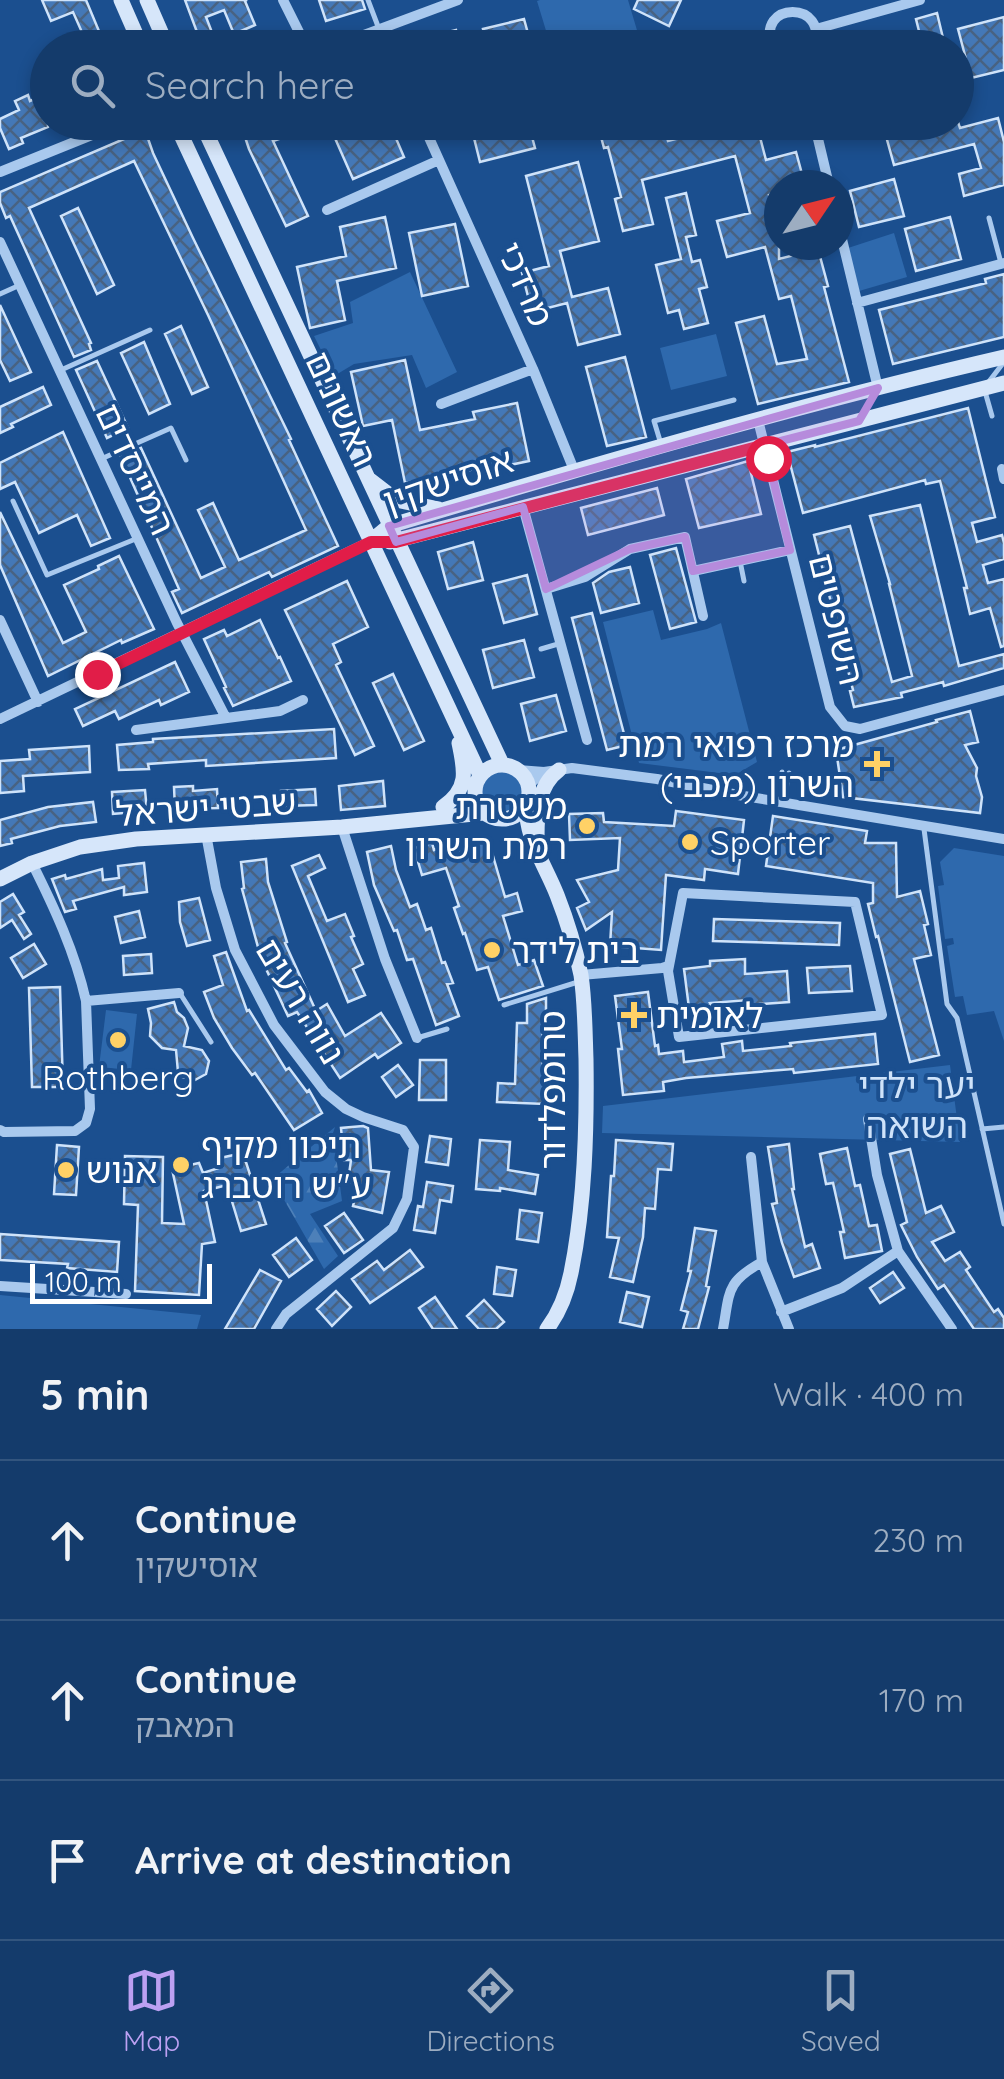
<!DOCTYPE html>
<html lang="en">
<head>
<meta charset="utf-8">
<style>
	:root { --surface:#143b6b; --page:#214673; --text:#f1f3f6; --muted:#9dadc1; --line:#33557e; --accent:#bca0f2 }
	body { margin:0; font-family:Quicksand,"Noto Sans Hebrew",sans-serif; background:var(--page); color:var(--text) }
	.compass { position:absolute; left:764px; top:170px; width:90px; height:90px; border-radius:50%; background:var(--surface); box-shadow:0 5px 15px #0003; rotate:55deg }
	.scale { position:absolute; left:30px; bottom:25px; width:182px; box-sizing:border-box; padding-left:10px; border:5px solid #fff; border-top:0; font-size:28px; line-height:35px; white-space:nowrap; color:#fff; -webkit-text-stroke:8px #1b4f8f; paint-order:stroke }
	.stop { position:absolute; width:30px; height:30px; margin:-22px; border:8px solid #e11d48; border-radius:50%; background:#fff }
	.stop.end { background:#e11d48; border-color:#fff; box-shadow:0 2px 10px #0008 }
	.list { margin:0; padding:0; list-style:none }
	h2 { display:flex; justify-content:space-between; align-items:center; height:130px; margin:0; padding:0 40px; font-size:42px }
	h2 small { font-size:32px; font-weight:400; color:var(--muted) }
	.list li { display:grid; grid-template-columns:65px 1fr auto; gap:30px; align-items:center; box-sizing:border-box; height:160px; padding:0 40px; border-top:2px solid var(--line) }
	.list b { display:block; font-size:38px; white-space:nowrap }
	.list p { margin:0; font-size:32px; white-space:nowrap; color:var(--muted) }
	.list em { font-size:32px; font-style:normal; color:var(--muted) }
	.icon { flex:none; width:55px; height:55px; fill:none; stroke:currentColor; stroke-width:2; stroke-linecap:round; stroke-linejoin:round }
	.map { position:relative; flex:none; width:1004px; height:1329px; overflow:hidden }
	.search { position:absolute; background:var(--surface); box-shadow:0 5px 15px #0003; left:30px; right:30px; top:30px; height:110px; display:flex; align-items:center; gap:25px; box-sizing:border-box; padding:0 35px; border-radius:55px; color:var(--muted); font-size:38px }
	.sheet { height:610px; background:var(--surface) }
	nav { display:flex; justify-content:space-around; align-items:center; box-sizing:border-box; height:140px; border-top:2px solid var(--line); background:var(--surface); font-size:28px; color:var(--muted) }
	nav a { display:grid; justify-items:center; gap:5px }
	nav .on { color:var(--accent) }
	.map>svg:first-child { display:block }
</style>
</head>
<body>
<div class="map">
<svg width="1004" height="1329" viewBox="0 0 1004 1329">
	<defs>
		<pattern id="forest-firs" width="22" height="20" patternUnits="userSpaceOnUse" patternTransform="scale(2.5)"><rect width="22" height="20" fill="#2e69ad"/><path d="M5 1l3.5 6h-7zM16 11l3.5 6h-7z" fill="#4d80b9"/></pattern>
		<pattern id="building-cross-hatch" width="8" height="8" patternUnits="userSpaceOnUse" patternTransform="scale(2.5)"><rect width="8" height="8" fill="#4478b7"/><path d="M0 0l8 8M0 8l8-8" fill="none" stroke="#486282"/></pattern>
	</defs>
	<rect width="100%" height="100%" fill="#1b4f8f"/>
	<!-- green -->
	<path fill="#2e69ad" d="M540,0H628L642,47H551L537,1Z
		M894,233L907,277L859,291L848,248Z
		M410,272L457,372L426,388L412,355L354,364L334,376L314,336L353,323L350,302Z
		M716,334L727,376L671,390L660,348Z
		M653,610L661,640L707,629L721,623L757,762L735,775L639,763L603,622Z
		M482 792a20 20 0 1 1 40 0a20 20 0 1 1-40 0Z
		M954,848L1004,856V1041L994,1011L967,1015L963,996L955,997L947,946L954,944L953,938L945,939L938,886L944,885L940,862Z
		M106,1010L137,1014L131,1070L99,1067Z
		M950,1065L960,1142L602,1133L603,1106Z
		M0,1295L201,1315L197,1329H0Z"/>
	<!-- forest -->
	<path fill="url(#forest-firs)" d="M335,1127L333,1133L342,1201L310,1214L338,1256L324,1269L279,1191L280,1178L276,1176Z"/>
	<!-- building -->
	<path fill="url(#building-cross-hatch)" stroke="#cfe3fa" stroke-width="2.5" d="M42,0H86L106,48H89L73,12L51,21Z
		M185,0H247L245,1L255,25L234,34L224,10L206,17L218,48H203Z
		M319,0H362L365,9L326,21Z
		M638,0H681L669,26L634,9Z
		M937,13L943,38L931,41L933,48H884V44L920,35L916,19Z
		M1004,17V70L971,78L958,29Z
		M524,19L532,48H488L483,29Z
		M456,30L460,48H400V44Z
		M48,93V127L21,138L23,143L9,149L0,128V119L19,110L15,101L28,95L30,101Z
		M998,118L1004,142V185L964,196L959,174L981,168L974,144L894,165L886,136L937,122H958L960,128Z
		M240,122H304L306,130L273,141L308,216L286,226L249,149Z
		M365,122H389L404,157L353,179L334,136Z
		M470,122H528L535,148L480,162Z
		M597,122H663L668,141L687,136L685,129L708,122H756L766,160L796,152L805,185H779V192L769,195L779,231V259L818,249L828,286L824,287L849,382L758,404L736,323L764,316L777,364L807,359L791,296L779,299L765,247L727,257L717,221L750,213L735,156L642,180L653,224L623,231L615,199L621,197L608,147L604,148Z
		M145,130L153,153L193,238L291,439L289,440L338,546L272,577L269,572L182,613L172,592L179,589L121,457L141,448L201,578L225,567L198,510L213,503L239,560L306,530L208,315L134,161L29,208L91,343L89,344L91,350L74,357L10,216L6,218L0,203V192Z
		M578,162L599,241L560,251L572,297L608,288L620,334L578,345L567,303L532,312L522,273L549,266L526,176Z
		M894,179L904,216L859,227L850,191Z
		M686,193L696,235L686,237L692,262L700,260L707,287L699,289L708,323L684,329L679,310L668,313L656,265L681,259L666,198Z
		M78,208L114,285L97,294L61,216Z
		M385,217L396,268L337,281L345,320L310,328L297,267L346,256L340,227Z
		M950,217L961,259L916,271L905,229Z
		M455,224L468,286L422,296L409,233Z
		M1004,274V337L893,364L879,310L986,283L985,279Z
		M0,305L31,372L10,381L0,360Z
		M181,326L208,387L192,394L165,334Z
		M144,342L170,404L149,414L121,353Z
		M625,357L646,437L607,446L586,367Z
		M405,360L420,430L475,419L473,412L517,403L529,461L486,470L485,467L405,483L392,420L363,426L351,372Z
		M97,361L128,428L107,438L76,370Z
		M43,387L51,405L11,424L13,427L0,433V407Z
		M968,408L995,517L972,523L977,542L1002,535L1004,543V559L983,565L988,583L1004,579V646L1001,647L990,608L970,614L964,588H967L940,481L926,484L925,480L803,513L787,452L815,445V447Z
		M63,432L110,538L91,546L77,515L39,533L15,482L0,489V463Z
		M748,461L761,514L699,528L686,479Z
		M657,488L664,515L588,535L581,508Z
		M920,505L959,666L1004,654V668L944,686L943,682L901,693L902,697L854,707L850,691L853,690L814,535L850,526L892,682L912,676L889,584H890L870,516Z
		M0,512L63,643L86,632L64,585L99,569L98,566L119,556L154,629L122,643L121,640L48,676L0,565Z
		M473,542L483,580L448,589L438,552Z
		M676,548L696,622L670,629L650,555Z
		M630,567L639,603L601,613L593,583L609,572Z
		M527,575L537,614L504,623L493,584Z
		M347,581L368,627L333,644L341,662L336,665L374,746L355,755L285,610Z
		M592,613L627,745L607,750L572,618Z
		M260,620L278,658L280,657L291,681L233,706L224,688L226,687L204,639L224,630L227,636Z
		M524,640L534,677L493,688L483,650Z
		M175,662L189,692L161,705L159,700L119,719L115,711L83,726L75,709Z
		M393,674L424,741L404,750L373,683Z
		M556,695L566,731L530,741L521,704Z
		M970,711L978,742L965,745L977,768L976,776L982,797L980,813L843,797L836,750L937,722L936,720Z
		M334,729L336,758L206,766V760L148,764L149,769L119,770L117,745L153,742V739Z
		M89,746L90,772L23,776L24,791L0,793V761L30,759L29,750Z
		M383,781L385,806L341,810L339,786Z
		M193,786V791L217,789L218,808L175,809L174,787Z
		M315,789L316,805L282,806L281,791Z
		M145,790L147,811L113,814L112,792Z
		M93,802L96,822L60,826L11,839L12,843L0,846V820L48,807Z
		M676,811L744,820L738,874L705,869L704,880L666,875L661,950L610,946L612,912L586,930L577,908L589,902L577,880L618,870L620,838L570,840L569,814L603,813L604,822L674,826Z
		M773,816L867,831L865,843H896L897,897L920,891L928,924L924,925L931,955L914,959L939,1055L910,1062L878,936L876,937L868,904L873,903V883L766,866Z
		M488,839L505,897L517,893L522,911L503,916L518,965L534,960L543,986L499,1000L488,967L477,970L465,933L463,934L454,908L459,906L446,868L422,875L414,848L432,843L434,850Z
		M391,846L396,870L410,907L417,904L426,930L431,928L442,963L445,962L453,983L447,984L459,1016L436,1025L413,959L407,960L397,930L394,931L374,885L367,852Z
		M319,855L325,868L308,876L327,921L345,914L354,936L351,937L363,964L353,969L365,995L348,1002L292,866Z
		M266,859L268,882L287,942L285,943L316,1011L327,1004L345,1036L381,1013L401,1043L378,1058L375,1054L340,1078L297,1012L288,1016L261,958L242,889L244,888L241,862Z
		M144,863L147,892L124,895V887L73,901L76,909L65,912L52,879L65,875L66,879L102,869L103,880L119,878L118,866Z
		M13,894L24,912L19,915L31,934L24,939L12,920L0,928V902Z
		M199,898L210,940L187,946L180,922L179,902Z
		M139,911L145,937L121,943L115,917Z
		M714,919L840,923L839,945L713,941Z
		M34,944L46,964L23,978L11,958Z
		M226,952L247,1011L249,1010L286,1070L289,1068L307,1092L309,1090L322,1113L294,1130L255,1073L252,1075L232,1048L214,1018L204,992L223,985L214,956Z
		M151,954L152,973L124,975L123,956Z
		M745,959V974L787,971L789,1002L748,1005V1000L710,1003L711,1005L689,1008L684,969L710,966V961Z
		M850,966L852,991L809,993L807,968Z
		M60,987L63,1087H32L29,988Z
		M648,992L655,1046L658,1045L659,1054L683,1051L684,1062L724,1057L722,1044L742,1041L743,1051L791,1046L790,1043L875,1034L878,1064L794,1073L793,1069L686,1078L663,1082L664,1091L623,1095L618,1049H622L615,996Z
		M546,998V1019H543L542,1052L545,1104L497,1102L498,1083L515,1084L517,1023H527V1004Z
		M174,1002L177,1012L184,1018L188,1028L184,1046L202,1050L209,1061L206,1074L195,1080L182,1077L178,1072L176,1050L162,1048L150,1036L151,1023L148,1009Z
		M420,1060H446V1100H419Z
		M398,1065L413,1085L396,1097L382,1077Z
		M363,1126L368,1128L371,1170L389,1172L382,1213L353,1206L358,1184L348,1182L351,1160H344L341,1128Z
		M430,1136L451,1139L448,1165L426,1162Z
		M480,1140L510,1142L508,1170L538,1175L535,1194L500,1188V1191L476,1189Z
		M616,1140L673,1144L671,1170L658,1169L655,1209L645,1208L643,1237L633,1282L610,1277L619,1238L607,1237L611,1176H614Z
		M789,1144L794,1189H792L805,1247L812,1244L820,1268L794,1277L782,1243L772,1204L777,1203L768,1147Z
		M57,1145L79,1147L76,1195L54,1194Z
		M847,1148L855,1186L860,1185L869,1226L877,1225L882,1251L845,1258L840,1232H844L833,1183L826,1184L820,1154Z
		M910,1149L926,1213L941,1206L954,1232L932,1242L945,1261L960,1252L970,1267L966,1270L994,1312L998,1309L1004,1318V1329H974L944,1285L938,1289L917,1257L901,1225L907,1222L890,1154Z
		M243,1153L266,1224L241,1231L227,1185L204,1191L215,1242L202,1244L199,1295L135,1291L138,1205L124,1204L125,1156L163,1157L162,1223L184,1224L172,1169L199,1163L203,1173L222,1167L220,1158Z
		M427,1182L453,1186L451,1202L440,1200L435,1233L414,1230L418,1206L423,1207Z
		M520,1210L542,1213L538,1242L517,1239Z
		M344,1213L363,1240L344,1253L325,1226Z
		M695,1228L716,1231L706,1286L709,1287L698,1329H683L688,1312L681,1310L691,1271H688Z
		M0,1234L119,1242L117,1272L67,1268L68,1264L0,1260Z
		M296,1238L312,1260L289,1277L273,1255Z
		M410,1250L423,1267L370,1303L352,1279L377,1261L384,1270Z
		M497,1267L516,1270L512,1296L494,1294Z
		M260,1270L281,1281L254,1329H225Z
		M893,1272L904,1288L880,1303L870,1288Z
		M336,1291L351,1307L332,1326L317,1309Z
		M627,1292L649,1297L642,1327L620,1322Z
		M435,1297L457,1329H433L419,1308Z
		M484,1300L504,1322L496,1329H479L467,1316Z"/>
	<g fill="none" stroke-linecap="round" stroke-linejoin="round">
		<!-- lane -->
		<path stroke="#a9c9ee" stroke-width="5" d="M368,0L379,29
			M989,218L1001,263
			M0,294L20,285
			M61,370L150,330
			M992,416L984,388L1004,362
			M661,444L654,421L734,400
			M101,459L171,428L186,460
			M13,501L47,575L138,538
			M740,561L744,581
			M541,649L558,644
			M782,772L783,800
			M785,795L789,773
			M924,829L947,1004L957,1018L1004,1224
			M181,995L211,1042
			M504,1005L578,982
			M417,1038L447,1029
			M982,1129L1004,1127"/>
		<!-- street -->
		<path stroke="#a9c9ee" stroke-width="10" d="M283,0L307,48
			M379,29L387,48
			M816,29L920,0
			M329,48L458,0
			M773,48C753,0 832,0 813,48
			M422,122L533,369L574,470
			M814,122L829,185
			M0,172L124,122
			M327,210L439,160
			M839,227L878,388
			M0,242L177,623L226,718
			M857,303L1004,263
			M441,404L533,369
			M758,420L830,707L845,726L860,729L1004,690
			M1002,469L1004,479
			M523,507L587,740
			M693,571L790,550
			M546,589L585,577L630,549L685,537L703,616
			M0,620L38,702
			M0,719L371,541
			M136,730L280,711L303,700
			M518,770L544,772L572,768L657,779L738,795L1004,839
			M528,785L544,772
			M342,827L385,959L417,1038
			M206,834L216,888L235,950L274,1025L325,1092L346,1109L363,1117L403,1130L414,1147L407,1199L393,1228L286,1314L276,1329
			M683,893L855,902L882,1015L679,1037L668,971Z
			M581,975L662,968L668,966
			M86,1001L179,993
			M868,1119L877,1175L898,1251L952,1329
			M0,1130L4,1132L75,1131L86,1123L90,1109L86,1001C75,952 54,907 32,863
			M751,1157L762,1262L789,1329
			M0,1286L126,1294
			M781,1312L842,1288L898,1251
			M723,1329C730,1291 726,1282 762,1262"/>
		<!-- secondary -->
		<path stroke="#d6e6fa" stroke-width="15" d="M121,0L142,48
			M147,0L168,48
			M175,122L480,775
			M201,122L502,764
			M370,480L396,500L439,509
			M371,541L389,526C592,465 797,405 1004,357
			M390,542L1004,383
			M475 792a27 27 0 1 1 54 0a27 27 0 1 1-54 0Z
			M527,801C523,835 545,864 557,895C566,918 576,951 581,975C585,1002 585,1032 586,1059C587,1130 585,1204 571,1273C567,1293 559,1313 547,1329
			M443,807C469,789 465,771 459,743
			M537,839C537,814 537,786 559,770
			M0,879L32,863L80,847L136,839L342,827L484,813"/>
	</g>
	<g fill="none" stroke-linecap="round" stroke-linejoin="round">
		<!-- route -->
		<path stroke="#e11d48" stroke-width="12" d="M97,674L371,542H396L765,445L768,458"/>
	</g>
	<!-- marked area -->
	<path fill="#b68bdc" fill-opacity="0.2" stroke="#b68bdc" stroke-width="8" stroke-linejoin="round" d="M878,388L859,421L765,445L790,550L693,571L685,537L630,549L546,589L523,507L396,542L389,526Z"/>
	<!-- markers -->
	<g fill="#ffd166" stroke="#1b4f8f" stroke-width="4">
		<path d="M872 749h10v10h10v10h-10v10h-10v-10h-10v-10h10z"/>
		<circle cx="587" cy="826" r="10"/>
		<circle cx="690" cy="842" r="10"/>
		<circle cx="492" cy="950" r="10"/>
		<path d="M629 1000h10v10h10v10h-10v10h-10v-10h-10v-10h10z"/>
		<circle cx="118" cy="1040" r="10"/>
		<circle cx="181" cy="1165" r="10"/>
		<circle cx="66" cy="1170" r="10"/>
	</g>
	<g text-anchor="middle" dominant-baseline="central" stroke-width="8" stroke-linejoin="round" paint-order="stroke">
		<!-- street labels -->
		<g font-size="35" fill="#fff" stroke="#1b4f8f">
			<text transform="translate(526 284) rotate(66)">מרדכי</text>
			<text transform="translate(342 409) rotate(65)">ראשונים</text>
			<text transform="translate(136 469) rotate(65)">המייסדים</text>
			<text transform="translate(448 480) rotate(-19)">אוסישקין</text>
			<text transform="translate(837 619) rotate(76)">השופטים</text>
			<text transform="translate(206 807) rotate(-4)">שבטי ישראל</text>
			<text transform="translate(301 1001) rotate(59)">נווה רעים</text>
			<text transform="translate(552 1090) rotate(-90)">טרומפלדור</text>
		</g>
		<!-- poi labels -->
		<g font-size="35" fill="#fff" stroke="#1b4f8f" text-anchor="start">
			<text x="854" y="744" text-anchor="end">מרכז רפואי רמת<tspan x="854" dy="40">השרון (מכבי)</tspan></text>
			<text x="567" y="806" text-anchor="end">משטרת<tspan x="567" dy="40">רמת השרון</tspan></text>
			<text x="710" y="842">Sporter</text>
			<text x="512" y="950">בית לידר</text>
			<text x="656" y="1015">לאומית</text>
			<text x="118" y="1077" text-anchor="middle">Rothberg</text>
			<text x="201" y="1145">תיכון מקיף<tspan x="201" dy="40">ע"ש רוטברג</tspan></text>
			<text x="86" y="1170">אנוש</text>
		</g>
		<!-- park labels -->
		<g font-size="35" fill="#cfe3fa" stroke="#1b4f8f">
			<text x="917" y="1085">יער ילדי<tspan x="917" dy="40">השואה</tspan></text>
		</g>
	</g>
</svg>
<svg class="compass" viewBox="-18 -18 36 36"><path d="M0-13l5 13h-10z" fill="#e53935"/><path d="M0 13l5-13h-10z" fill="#9dadc1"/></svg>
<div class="scale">100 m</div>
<div class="stop" style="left:768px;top:458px"></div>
<div class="stop end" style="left:97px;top:674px"></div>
<div class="search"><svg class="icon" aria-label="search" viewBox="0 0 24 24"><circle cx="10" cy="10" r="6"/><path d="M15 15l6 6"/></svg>Search here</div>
</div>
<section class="sheet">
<h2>5 min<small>Walk · 400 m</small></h2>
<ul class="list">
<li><svg class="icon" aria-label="ahead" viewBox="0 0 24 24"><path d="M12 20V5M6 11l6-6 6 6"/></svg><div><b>Continue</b><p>אוסישקין</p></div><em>230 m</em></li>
<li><svg class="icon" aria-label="ahead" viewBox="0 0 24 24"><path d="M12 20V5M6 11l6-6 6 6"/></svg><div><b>Continue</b><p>המאבק</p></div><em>170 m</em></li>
<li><svg class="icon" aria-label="arrive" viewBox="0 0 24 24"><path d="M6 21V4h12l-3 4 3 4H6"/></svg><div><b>Arrive at destination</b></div></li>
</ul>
</section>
<nav>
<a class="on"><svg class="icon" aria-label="map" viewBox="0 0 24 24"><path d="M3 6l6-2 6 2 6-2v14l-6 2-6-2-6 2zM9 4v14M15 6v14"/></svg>Map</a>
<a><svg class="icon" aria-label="directions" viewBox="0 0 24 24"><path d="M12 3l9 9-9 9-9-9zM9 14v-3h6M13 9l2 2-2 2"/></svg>Directions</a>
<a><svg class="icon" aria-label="saved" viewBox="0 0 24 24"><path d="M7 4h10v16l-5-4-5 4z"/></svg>Saved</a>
</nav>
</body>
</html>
